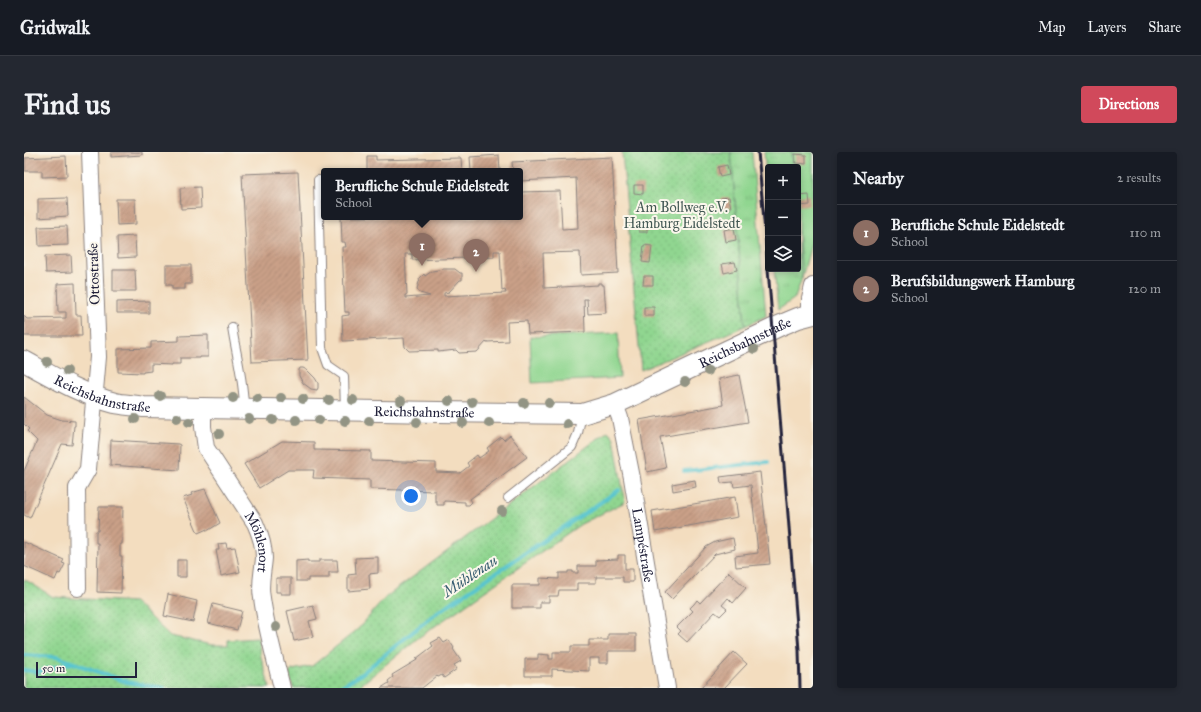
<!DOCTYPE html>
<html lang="en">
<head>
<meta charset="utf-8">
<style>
	:root { --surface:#171b24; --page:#242831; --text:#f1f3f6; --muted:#9ea1a6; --line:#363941; --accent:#d1495b }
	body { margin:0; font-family:"IM FELL Great Primer",serif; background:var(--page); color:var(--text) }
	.controls { position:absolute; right:12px; top:12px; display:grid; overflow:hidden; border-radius:4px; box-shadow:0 2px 6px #0003 }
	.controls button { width:36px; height:36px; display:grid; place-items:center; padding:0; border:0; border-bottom:1px solid var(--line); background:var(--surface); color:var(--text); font:20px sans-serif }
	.scale { position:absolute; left:12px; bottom:10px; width:101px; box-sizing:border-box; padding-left:4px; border:2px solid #22223b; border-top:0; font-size:11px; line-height:14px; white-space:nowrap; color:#22223b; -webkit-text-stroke:3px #fbf7ec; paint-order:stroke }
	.you { position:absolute; left:387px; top:344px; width:14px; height:14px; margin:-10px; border:3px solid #fff; border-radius:50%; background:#1a73e8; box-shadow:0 0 0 6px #1a73e833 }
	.badge { display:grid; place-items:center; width:26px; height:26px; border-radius:50%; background:var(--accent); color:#fff; font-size:13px; font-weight:700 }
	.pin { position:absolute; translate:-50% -33px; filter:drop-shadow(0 1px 2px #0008) }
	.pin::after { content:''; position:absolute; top:21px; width:14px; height:12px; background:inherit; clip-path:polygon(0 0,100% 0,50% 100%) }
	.popup { position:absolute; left:297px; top:16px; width:202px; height:52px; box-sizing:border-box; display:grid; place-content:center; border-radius:4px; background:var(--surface); filter:drop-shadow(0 1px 3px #0005); font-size:13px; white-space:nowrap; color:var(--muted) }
	.popup b { font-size:15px; color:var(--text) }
	.popup::after { content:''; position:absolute; left:50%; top:100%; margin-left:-8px; border:8px solid transparent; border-top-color:var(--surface) }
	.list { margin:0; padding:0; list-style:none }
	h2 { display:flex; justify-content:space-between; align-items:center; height:52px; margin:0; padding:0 16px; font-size:17px }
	h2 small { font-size:13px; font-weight:400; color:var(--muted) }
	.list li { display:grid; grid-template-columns:26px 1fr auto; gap:12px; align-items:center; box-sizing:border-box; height:56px; padding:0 16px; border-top:1px solid var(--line) }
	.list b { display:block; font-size:15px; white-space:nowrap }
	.list p { margin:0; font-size:13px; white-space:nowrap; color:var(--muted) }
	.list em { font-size:13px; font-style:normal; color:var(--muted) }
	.icon { flex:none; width:22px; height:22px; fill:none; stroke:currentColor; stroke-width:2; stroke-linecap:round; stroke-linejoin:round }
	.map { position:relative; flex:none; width:789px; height:536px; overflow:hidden; border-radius:4px }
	header { display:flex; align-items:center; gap:24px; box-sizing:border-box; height:56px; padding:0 20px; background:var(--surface); border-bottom:1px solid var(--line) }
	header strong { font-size:19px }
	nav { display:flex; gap:22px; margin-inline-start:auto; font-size:14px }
	.intro { display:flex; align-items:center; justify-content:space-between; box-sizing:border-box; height:96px; padding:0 24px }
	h1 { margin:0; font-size:28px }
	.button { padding:10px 18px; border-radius:4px; background:var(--accent); color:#fff; font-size:14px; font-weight:700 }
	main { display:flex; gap:24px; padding:0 24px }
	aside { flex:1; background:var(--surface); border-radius:4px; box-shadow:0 2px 6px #0003 }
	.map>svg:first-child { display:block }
</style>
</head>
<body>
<header>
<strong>Gridwalk</strong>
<nav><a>Map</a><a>Layers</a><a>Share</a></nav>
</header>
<div class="intro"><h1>Find us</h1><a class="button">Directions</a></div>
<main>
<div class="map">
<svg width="789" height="536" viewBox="0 0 789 536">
	<defs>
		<pattern id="grass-tufts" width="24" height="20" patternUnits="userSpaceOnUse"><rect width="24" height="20" fill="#90d690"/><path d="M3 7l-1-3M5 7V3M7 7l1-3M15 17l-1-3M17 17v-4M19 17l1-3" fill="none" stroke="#7cb77d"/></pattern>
		<pattern id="park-dots" width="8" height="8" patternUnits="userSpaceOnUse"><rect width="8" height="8" fill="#90d690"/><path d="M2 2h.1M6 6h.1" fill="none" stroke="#7cb77d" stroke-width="1.8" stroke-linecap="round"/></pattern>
		<pattern id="building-hatch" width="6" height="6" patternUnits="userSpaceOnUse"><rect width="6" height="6" fill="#caa088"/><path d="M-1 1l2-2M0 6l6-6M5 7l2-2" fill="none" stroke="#a48270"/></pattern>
	</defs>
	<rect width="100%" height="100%" fill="#fbf7ec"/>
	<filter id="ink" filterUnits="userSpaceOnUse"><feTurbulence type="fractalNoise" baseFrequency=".025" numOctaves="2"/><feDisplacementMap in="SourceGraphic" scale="8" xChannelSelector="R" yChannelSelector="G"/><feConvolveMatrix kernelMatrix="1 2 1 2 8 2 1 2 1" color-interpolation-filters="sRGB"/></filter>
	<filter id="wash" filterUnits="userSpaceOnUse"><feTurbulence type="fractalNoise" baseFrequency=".012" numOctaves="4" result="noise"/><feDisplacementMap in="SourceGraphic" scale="16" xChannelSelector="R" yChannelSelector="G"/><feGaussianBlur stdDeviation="0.9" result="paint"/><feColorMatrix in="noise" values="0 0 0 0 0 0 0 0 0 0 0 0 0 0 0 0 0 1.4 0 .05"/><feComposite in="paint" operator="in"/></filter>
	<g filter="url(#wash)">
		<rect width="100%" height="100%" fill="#f3ddbf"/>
		<!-- grass -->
		<path fill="url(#grass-tufts)" stroke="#597c66" d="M707,0H728L742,164L721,174Z
			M740,0H767L768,15H744V43Z
			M774,78L778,126L771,146L754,158L750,117H774Z"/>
		<!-- park -->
		<path fill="url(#park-dots)" stroke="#597c66" d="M598,0H707L721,174L617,218Z
			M584,279L590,286L601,350L557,372L394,486L333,536H269L265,521L268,518L288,514L334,477L362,445Z
			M0,427L29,445L110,450L146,484L188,493H204V488L234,486L237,505L246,536H0Z"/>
		<!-- garden -->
		<path fill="#90d690" stroke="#597c66" d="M767,0H789V85L778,126L774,78V15H768Z
			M594,181L596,226L508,231L506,185Z"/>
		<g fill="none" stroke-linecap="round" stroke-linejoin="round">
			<!-- stream -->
			<path stroke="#58c5cf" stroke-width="4" d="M660,319L744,310
				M0,503L33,505L103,530L140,536
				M0,518L13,520L48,511
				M315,536L336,523L412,461L595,338"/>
		</g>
		<g id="blocks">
			<!-- building -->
			<path fill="url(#building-hatch)" fill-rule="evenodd" d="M87,0H118V3L87,5Z
				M771,2L782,3V12L771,11Z
				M475,3L476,19H447L446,5Z
				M42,4L43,24L18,25V19H1V6Z
				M343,4H352V8L437,6L438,19H343Z
				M588,5L594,121L557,123L556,100L519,101L520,136L574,133V131H577V133H580L582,161L564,162L563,147H560L561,180L504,182L503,169L483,170L484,189L463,190V189L453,200L435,201L432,198L414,200V198L385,199L381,195L380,186L319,189L318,164L325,163V160H321L318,95H322L321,90H318L317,65H496V40L536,39L538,77L554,76L552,26L496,29V19H489L488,10ZM470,99H476L478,139L481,138L482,141L420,144V141L425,140L436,128H438V121H436L431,117H420L408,119L401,124L400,122L395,127L396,129L395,130L393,137L396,141L406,144L381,146V143H383L381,102H388V108L470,105Z
				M703,13L705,23L696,25L694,15Z
				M274,20L284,208L228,210L218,22Z
				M610,33H619V42L610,41Z
				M176,35L177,56L157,57L156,36Z
				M785,43L786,53L775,54V44Z
				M705,45L707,56L698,57L697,46Z
				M43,46L44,64L14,66V47Z
				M92,47H111L112,72L93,73Z
				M615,71L623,72V80H615Z
				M43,74L44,93L15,94L14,75Z
				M710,76L712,88L702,90L700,78Z
				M111,84L112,105L94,106L93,85Z
				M620,93L628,94L626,111L618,110Z
				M47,103L48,120L22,121L21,104Z
				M711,110L713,118L700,121L698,112Z
				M142,113H167V132H161V137H148V133H142Z
				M89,118H111L112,139H89Z
				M620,124H629V133H619Z
				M51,131L52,163H57L58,184H0V164L3,167L42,166V160H34L33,132Z
				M125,149V161H93V150Z
				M620,155H630V164H620Z
				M184,183V205H176V206H156V212H148V213L127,212V219L119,220V221L94,220V197L127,196V190L155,189V184Z
				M276,216H279L283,218L291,226L294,231V236L293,238L287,237L279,231L275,224V218Z
				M715,223L724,270L636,285L642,316L623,320L615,268L699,253L695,227Z
				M0,245L23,263L38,268L51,269V274H50L48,293L38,292L6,366L0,363V319L13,289L3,279L5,277L0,272Z
				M486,283L503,305L446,347L448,350L445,353H441V350L420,349V353H413V349H411V339L346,337V328L289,326L290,318H264L235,336L220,312L258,289L290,290V298L347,299V309L412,311V320L436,321L445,314L443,311L453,303L455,306L465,299L463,296L473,288L477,285L480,288Z
				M87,288L154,292L156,293L155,318L86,313Z
				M736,320L746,412L712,415L711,404L734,401L727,333L710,335L709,330L697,331L696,325Z
				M671,328L672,335L649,339L648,332Z
				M181,337L196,371L183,379V377L174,381L159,346L168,343L167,341Z
				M711,345L714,365L631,380L628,359Z
				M75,355H99L98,392H96V404H98L97,441L73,440L74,391H72V379H74Z
				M709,386L711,397L691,402L648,447L641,440L682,395L691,390Z
				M0,390L40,408L38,411L41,412L36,422L34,421L31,428L0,414Z
				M202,391L203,396L211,395L216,420L197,424L192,398H195L194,392Z
				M594,403H601V417H609V430H599V425H572V431H553V438H535L534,444H525V450H516V456H488V433H516V426L535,427V421H544V419H549V421H554V414H572V408L594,407Z
				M354,405V421L345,422L346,437L324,439V423L332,422L331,406Z
				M153,408H162V425H153Z
				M284,408V410H295V408H313L314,420H305V426H284V429H272V409Z
				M705,420L722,436L709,451L704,446L698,453L703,457L696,464L691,460L663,490L654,482L657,479L653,475L669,459L666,456L670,452L673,448L676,451Z
				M252,426H267V442H257V440H252Z
				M144,442L173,449L169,470L140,464Z
				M189,452L218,459L213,478L184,471Z
				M289,453L293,467L285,469L289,485L270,489L263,459Z
				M584,482H612V499H584V511H575V506H565V519L528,517V524H501V507H514V502L525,503V507H529V500H547V494H565V488H584Z
				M416,486L420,491L425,488L430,496L429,497L437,509L430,513L433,517L420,526L418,523L414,525L413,524L398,536H357L365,531L364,529L369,525L368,523L393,508L392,507L409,494L407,491Z
				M710,500L723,512L700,536H677Z"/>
		</g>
	</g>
	<g filter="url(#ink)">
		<use href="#blocks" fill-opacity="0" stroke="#8a807d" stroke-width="1"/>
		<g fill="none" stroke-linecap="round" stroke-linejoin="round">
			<!-- service casing -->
			<g stroke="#8a807d" stroke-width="10">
				<path id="service" d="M300,28H294L298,196L304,213L320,224L321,259
					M208,175C212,202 220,229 220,256
					M484,346L548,295L554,281L558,262"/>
			</g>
			<!-- minor casing -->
			<g stroke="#8a807d" stroke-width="18">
				<g id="minor">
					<path d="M786,163V147L789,134"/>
					<path id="s1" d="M591,252L596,266L608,326L643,536"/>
					<path id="s2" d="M179,256V275L182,296L231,371C236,382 240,393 240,406C239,420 235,432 238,446C242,476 251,506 258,536"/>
					<path d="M54,436L53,336L64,317L74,205L66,0"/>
				</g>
			</g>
			<!-- tertiary casing -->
			<g stroke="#8a807d" stroke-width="22">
				<g id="tertiary">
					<path id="s3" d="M0,209C29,225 59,243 91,251C100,253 110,253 119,255L414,260L558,262L591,252L755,174L774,166L789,162"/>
				</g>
			</g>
			<!-- service -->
			<use href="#service" stroke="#fff" stroke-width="8"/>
			<!-- minor -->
			<use href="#minor" stroke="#fff" stroke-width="16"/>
			<!-- tertiary -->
			<use href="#tertiary" stroke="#fff" stroke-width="20"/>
			<!-- rail -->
			<path stroke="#22223b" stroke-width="3" d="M734,0L744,114
				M744,117L775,498L776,536"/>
		</g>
		<!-- trees -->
		<g fill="#929484">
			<circle cx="730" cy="197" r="5"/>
			<circle cx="23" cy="210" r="5"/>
			<circle cx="43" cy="219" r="5"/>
			<circle cx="684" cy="219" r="5"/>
			<circle cx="661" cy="230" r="5"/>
			<circle cx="136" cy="244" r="5"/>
			<circle cx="209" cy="246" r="5"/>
			<circle cx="233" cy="246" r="5"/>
			<circle cx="257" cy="246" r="5"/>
			<circle cx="279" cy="247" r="5"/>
			<circle cx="305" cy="248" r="5"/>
			<circle cx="329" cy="248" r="5"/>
			<circle cx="377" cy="249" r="5"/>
			<circle cx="425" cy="249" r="5"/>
			<circle cx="448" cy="250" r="5"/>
			<circle cx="500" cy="251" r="5"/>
			<circle cx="525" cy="251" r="5"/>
			<circle cx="153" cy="266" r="5"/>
			<circle cx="111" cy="267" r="5"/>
			<circle cx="225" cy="267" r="5"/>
			<circle cx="249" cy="268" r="5"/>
			<circle cx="272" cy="268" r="5"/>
			<circle cx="295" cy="268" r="5"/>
			<circle cx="321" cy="269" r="5"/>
			<circle cx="345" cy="269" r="5"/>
			<circle cx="165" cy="270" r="5"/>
			<circle cx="393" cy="270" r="5"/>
			<circle cx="439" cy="271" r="5"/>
			<circle cx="465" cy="271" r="5"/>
			<circle cx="543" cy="272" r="5"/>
			<circle cx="195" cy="282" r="5"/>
			<circle cx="478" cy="359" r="5"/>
			<circle cx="252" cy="475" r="5"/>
		</g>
	</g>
	<g text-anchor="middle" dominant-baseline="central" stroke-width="4" stroke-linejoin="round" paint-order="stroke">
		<!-- park labels -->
		<g font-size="14" fill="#435854" stroke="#fbf7ec">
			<text x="658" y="55">Am Bollweg e.V.<tspan x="658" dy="16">Hamburg Eidelstedt</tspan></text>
		</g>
		<!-- street labels -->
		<g font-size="14" fill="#22223b" stroke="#fbf7ec">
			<text transform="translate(70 122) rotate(-92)">Ottostraße</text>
			<text stroke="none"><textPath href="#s3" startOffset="746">Reichsbahnstraße</textPath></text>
			<text stroke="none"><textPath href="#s3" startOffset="86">Reichsbahnstraße</textPath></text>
			<text stroke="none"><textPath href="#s3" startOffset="410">Reichsbahnstraße</textPath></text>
			<text stroke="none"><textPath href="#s2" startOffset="149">Möhlenort</textPath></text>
			<text stroke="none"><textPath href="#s1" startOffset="144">Lampéstraße</textPath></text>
		</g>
		<!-- water labels -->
		<g font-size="15" font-style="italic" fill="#355b6f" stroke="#fbf7ec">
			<text transform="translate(446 424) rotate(-34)">Mühlenau</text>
		</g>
	</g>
</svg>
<div class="controls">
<button>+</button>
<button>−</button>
<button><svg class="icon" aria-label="layers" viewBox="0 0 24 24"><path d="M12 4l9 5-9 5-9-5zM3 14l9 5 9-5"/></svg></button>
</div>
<div class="scale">50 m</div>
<div class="you"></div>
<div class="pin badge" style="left:398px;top:114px;background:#8d6e63">1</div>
<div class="popup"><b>Berufliche Schule Eidelstedt</b>School</div>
<div class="pin badge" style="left:452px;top:120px;background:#8d6e63">2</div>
</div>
<aside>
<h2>Nearby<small>2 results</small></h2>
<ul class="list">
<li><span class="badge" style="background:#8d6e63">1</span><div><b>Berufliche Schule Eidelstedt</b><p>School</p></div><em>110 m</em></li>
<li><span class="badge" style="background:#8d6e63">2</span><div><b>Berufsbildungswerk Hamburg</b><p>School</p></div><em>120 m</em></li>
</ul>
</aside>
</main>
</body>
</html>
